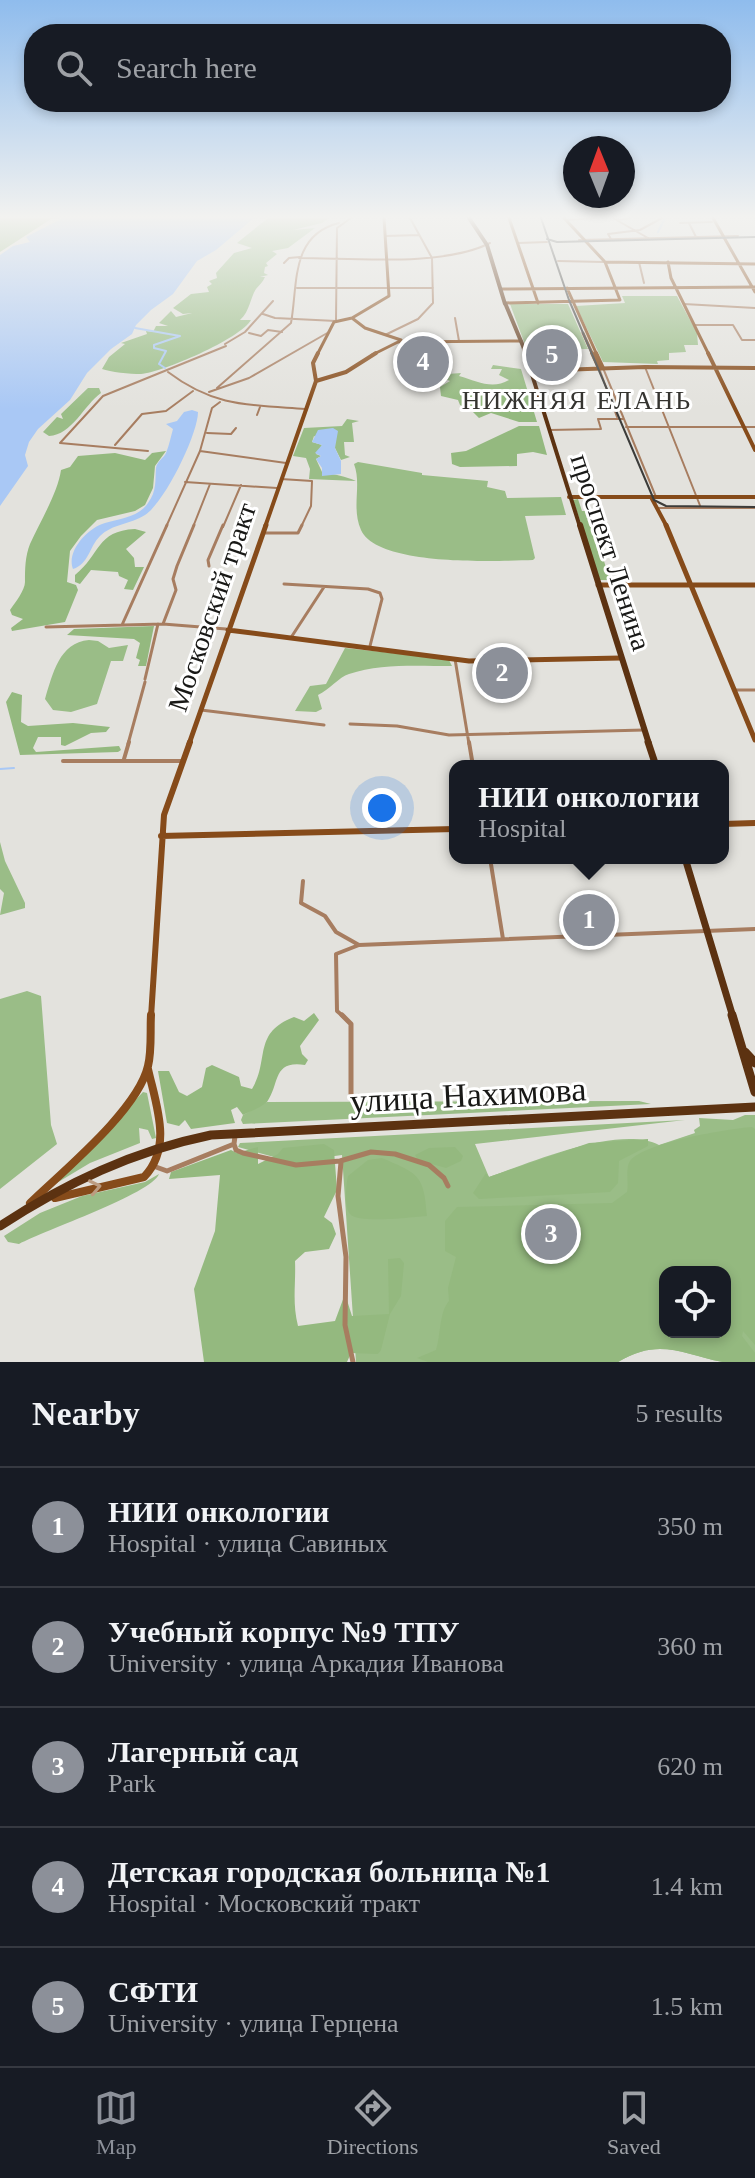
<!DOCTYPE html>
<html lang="en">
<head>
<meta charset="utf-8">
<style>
	:root { --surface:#171b24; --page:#20242c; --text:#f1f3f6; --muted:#9ea1a6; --line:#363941; --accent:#8c9099 }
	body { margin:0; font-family:"Times New Roman",serif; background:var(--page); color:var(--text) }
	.controls { position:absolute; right:24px; bottom:24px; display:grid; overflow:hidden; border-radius:16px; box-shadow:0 4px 12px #0003 }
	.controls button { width:72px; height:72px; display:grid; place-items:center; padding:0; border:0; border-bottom:2px solid var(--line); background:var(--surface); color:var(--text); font:40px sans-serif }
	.compass { position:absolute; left:563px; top:136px; width:72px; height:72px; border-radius:50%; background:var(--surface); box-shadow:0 4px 12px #0003; rotate:359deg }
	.you { position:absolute; left:382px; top:808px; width:28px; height:28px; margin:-20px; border:6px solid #fff; border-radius:50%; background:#1a73e8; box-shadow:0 0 0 12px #1a73e833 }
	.badge { display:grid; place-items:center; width:52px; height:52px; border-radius:50%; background:var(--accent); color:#fff; font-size:26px; font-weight:700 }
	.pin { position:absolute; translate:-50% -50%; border:4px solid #fff; box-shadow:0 2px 8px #0006 }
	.popup { position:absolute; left:449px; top:760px; width:280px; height:104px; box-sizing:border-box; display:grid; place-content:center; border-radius:16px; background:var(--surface); filter:drop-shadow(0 2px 6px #0005); font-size:26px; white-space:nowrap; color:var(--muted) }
	.popup b { font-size:30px; color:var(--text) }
	.popup::after { content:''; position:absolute; left:50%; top:100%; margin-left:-16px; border:16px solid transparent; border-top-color:var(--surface) }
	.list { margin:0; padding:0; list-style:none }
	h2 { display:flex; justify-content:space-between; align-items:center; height:104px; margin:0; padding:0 32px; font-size:34px }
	h2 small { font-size:26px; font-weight:400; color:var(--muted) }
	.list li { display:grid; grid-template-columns:52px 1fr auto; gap:24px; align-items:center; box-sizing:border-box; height:120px; padding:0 32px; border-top:2px solid var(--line) }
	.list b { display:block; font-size:30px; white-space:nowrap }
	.list p { margin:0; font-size:26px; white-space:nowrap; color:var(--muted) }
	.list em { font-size:26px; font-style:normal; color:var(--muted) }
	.icon { flex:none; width:44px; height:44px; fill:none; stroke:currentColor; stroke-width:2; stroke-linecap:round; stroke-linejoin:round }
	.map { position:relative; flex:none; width:755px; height:1362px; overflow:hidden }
	.search { position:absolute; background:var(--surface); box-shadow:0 4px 12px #0003; left:24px; right:24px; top:24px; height:88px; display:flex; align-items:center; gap:20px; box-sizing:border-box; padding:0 28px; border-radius:32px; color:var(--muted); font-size:30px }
	.sheet { height:704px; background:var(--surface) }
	nav { display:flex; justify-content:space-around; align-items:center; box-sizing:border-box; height:112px; border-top:2px solid var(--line); background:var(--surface); font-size:22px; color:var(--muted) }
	nav a { display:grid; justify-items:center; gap:4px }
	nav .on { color:var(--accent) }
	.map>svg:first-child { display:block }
</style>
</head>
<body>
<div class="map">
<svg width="755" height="1362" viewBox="0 0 755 1362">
	<rect width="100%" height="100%" fill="#e3e2dd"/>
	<!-- green -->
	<path fill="#9abd87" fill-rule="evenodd" d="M0,218H59L51,219L0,252Z
		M268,218H329L322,223L293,230L315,228L288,248L272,251L277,254L266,263L268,266L265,267L264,273L268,275L260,277H265C263,282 259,285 256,289C250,298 250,311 240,320H251C240,339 163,372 141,374C130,374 110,372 102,369L109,357L125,344L121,343L147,334L146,331L153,332L156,326H168L159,323L171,311L176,317L192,313L183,314L173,308L191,294L209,292L207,287L212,284L209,281L217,278L216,273L234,253L252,248L237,243Z
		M622,296H677L697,333L698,345H684L686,352L669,353V360L657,361L658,364L603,362L576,306L625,303Z
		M568,304L588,349L527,350L510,304Z
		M88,388H99L101,393C84,405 72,435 49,436L43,432L57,417L63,419L61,414Z
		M347,419L359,421L352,423L354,442H344L345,455L350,457L341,460L335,448L314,436L312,442L322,445L316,454L321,456L316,459L322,472C336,475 345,476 356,481L309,479L310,469L306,458L293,456L304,428L342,426Z
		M358,462L422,473V475L488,481L487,487L505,491L507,498L561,497L566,515L525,516L535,558L533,560C497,561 378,567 361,530C351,507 362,485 354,464Z
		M89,640L98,641L109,648L128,645L123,661H111L97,704L71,712L53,710L45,699C53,673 59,643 89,640Z
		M345,648L438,658L449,660L452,666C419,666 381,663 349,674C339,677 329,690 318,695L322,709L316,712L295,711L310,686L326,684Z
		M0,842L5,861L25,903V908L0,915L4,893L0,889Z
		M27,991L41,996L51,1125L57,1144L0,1189V999Z
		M143,1092L147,1093L156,1138L152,1139L148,1130L139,1128L140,1143L90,1163L55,1184Z
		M639,1101L651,1104L243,1124L241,1120L243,1115L267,1102Z
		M745,1115H755V1362C745,1362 733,1362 723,1362C682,1354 659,1337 618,1362H356L342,1155L292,1162L238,1147L240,1143L685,1120L475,1144L489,1177C529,1163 620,1124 659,1145L695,1133L694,1130L700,1126L699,1118L733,1120ZM665,1272H725V1332H665Z
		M159,1174C151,1194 45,1230 19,1244L8,1242L4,1236L40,1213L82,1196L145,1182Z"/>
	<!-- forest -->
	<path fill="#94b97f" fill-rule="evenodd" d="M493,365L521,369L537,422H519L491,413L479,418L472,411L460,405L458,400L441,396L440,387L450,381L434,375L461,373L459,376C477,381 492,390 509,380L499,375L502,369H491Z
		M519,426H539L547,455L533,452L517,454V466L460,467L452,464L451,453L466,451Z
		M166,451L155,466L153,488L145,505L135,511L97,520L81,536L70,551L67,582L76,585L78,590L65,622L12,631L11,628L23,619L12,615L10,610C15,603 25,590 25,582C25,569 25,557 30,544C41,520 58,492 61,470L70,467L78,456L115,453L145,460L152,453Z
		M578,499L582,511H588L591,521H598L604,540L597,541L601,551L605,552L607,558H603L610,580H600L573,500Z
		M135,529L146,532L126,549L134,558L135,567H144L133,590L124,589L128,580L119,576L118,572L91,570L80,584L75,582V575C101,554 96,531 135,529Z
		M154,626L146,666H138L140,660L136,658L140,643L134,639L67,635L74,629Z
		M12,692L22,695L21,722L28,726L73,723L110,727L106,732L91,733L65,746L61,745V737H38L33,748L36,752L119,746L121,750L118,752L20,755L6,702Z
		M314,1013L319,1020L300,1046L302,1054L308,1060L305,1065C272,1060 280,1084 267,1102C262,1107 249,1112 243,1115L237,1107L231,1110L235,1123L191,1129L185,1120L179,1126L167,1123L158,1071H169L179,1092L187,1096L202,1087L206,1068L212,1065L239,1077L241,1086L252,1089C270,1060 252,1033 294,1017L304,1021Z
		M752,1127L755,1129V1345L743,1331L742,1336L755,1353V1362C745,1362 733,1362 723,1362C682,1354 659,1337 618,1362H428L417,1358L436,1350C441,1335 439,1312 449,1301L448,1288L456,1257L445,1251V1221L457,1207L612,1203L627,1192C629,1184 625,1168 630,1161C645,1142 728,1129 752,1127ZM725,1272V1332H665V1272Z
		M648,1139V1146L619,1161L618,1183L610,1192L479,1199L473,1193L486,1173L489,1177L589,1143Z
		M324,1144L334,1150L337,1190L324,1217L332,1223L336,1234L329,1249L305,1252L295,1261C296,1285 292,1302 298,1326L335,1321L345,1294L352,1316L389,1314L388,1259L400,1258L404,1263L401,1296L390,1314L381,1350L378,1354L351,1353L347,1362H204L194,1289L215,1231L220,1175L169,1179L171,1172L231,1150L237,1153L258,1147V1164L278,1154L283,1148Z
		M455,1147L463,1156L461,1161L446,1168L418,1160L415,1155L429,1148Z
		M382,1158C419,1174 424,1175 427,1216C413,1217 358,1224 350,1214C344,1207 346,1185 348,1176L368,1160Z"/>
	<!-- water -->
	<path fill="#a9c8f5" d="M63,218H254L216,250L197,261L173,294L151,310L136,325L132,334L111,349L87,373L70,400L38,429L29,442L25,455L28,466L0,506V255L13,246L30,242L26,237Z
		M192,410L198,412C198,434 165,502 145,515C131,524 112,524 100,536C89,547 89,564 73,569C66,552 87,528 105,523C119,519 139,517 148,503C157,491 155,480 156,468C157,461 164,458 166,453C169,446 171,436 173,429L166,424L177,421L184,412Z
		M333,428L338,431L335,448L341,461V474L322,476V468L316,459L321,456L315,453L322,445L312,442L318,430Z"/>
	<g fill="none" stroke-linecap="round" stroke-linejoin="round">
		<!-- stream -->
		<path stroke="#a9c8f5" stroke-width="2" d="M658,232L665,218
			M135,328L180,336L154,345V348L166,351L159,364L165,368
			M0,769L14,768"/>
		<!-- street-far3 -->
		<path stroke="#a77d60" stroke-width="2" d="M613,218L648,238
			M566,220L594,218
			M618,220L630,218
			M680,223L712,222
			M689,223L696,237
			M385,236L419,235
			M611,239L608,234L640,230L662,218
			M579,240L738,236
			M518,243L547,242
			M299,258C353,258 443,267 490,243
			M558,261L604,262
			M639,262L644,283
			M284,263L289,258L300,257
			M297,288H433
			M684,304L755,308
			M263,314L275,318L336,321L337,228L351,218
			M455,318L459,341
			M694,325H733L742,340H755
			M249,333L261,336L268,330L282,332
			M385,335L418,319L433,303L432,258L410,218
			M225,344L245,332L273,301
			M645,367L701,508
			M599,368L617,417
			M603,368L656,497
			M168,372C214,407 249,405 305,409
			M217,388L291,323C298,285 290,235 339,223
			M209,392L249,378L329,332
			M257,415L260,407
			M626,427H755
			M549,430L601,429L598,419H623
			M207,433L231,434L236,428
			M115,445L142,414L166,411L193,391
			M148,451L60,443L103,396L226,346
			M200,451L286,463
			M281,479L312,481L311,506L301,527
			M185,482L277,488
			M659,508H755
			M166,527L200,451L212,408L220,402
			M193,527L210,484
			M223,527L241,485"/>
		<!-- street-far2 -->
		<path stroke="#a77d60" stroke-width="3" d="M264,533H298L302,525
			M209,566L208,560L223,525
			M284,584L368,589L380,593L382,599L370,646
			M163,624L176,590L173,579L177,566L194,525
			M122,625L167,525
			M46,627L163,624L226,629
			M292,636L324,587
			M455,659L469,744
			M145,679L158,624
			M735,690H755
			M201,710L324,725
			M350,724L397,726L449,735L644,730
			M128,744L145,682"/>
		<!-- street-far1 -->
		<path stroke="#a77d60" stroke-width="4" d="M469,742L473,766
			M124,759L129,742
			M63,761H182
			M490,858L503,939
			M303,881L301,903L325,916L336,932L359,945
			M344,1017L337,1011L336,954L359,945L755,929"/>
		<!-- street -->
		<path stroke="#a77d60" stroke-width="5" d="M342,1015L351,1024V1094
			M234,1144L236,1150L243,1153L296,1165L340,1161L371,1152L395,1154L429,1165L444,1178L448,1186
			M341,1162L338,1196L346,1257L345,1325L353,1362
			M156,1167L167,1171L234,1144L235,1136"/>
		<!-- secondary-far4 -->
		<path stroke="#864b1a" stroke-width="3" d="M509,218L538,303
			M713,218L755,292
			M605,262L755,264
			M668,262L671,278L709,355
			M567,288L597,355
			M501,289L755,287
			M505,303L620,300L605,262L564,218
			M352,318L365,328L401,340
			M583,333L593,355
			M317,355L334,322L352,318L389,296L384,218
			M372,355L398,342L521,341"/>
		<!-- secondary-far3 -->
		<path stroke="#864b1a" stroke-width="4" d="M592,353L599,368
			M596,353L603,368
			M708,353L755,450
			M530,371L645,367L755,368
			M316,381L313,363L318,353
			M569,497H755
			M651,497L667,527
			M265,527L316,381L346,372L376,353"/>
		<!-- secondary-far2 -->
		<path stroke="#864b1a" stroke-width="5" d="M666,525L755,740
			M598,585H755
			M228,630L469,661L621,658
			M189,744L266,525"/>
		<!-- secondary-far1 -->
		<path stroke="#864b1a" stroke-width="6" d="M723,824L755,823
			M161,836L455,829
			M151,1017L164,815L190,742"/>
		<!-- secondary -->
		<path stroke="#864b1a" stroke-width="8" d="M55,1198L144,1177C173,1147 156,1105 148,1069
			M30,1203C63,1171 138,1110 148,1066C152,1050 150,1031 151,1015"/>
		<!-- primary-far3 -->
		<path stroke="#5c3211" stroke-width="4" d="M469,218L487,245L505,304
			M505,303L523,346L580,527"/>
		<!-- primary-far2 -->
		<path stroke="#5c3211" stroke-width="6" d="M580,525L649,744"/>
		<!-- primary-far1 -->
		<path stroke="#5c3211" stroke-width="7" d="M648,742L656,766
			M685,858L733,1017"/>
		<!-- primary -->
		<path stroke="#5c3211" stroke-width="9" d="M732,1015L755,1092
			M745,1052L755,1063
			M0,1226C66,1183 133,1151 211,1135L755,1107"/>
		<!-- tram -->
		<path stroke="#3c3c3a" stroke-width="2" d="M541,218L569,300L654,500L666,506L755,507
			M547,239L557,242L755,237"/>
	</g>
	<!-- one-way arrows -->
	<defs><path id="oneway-chevron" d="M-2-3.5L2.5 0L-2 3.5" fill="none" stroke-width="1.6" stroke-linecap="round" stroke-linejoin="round" transform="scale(2)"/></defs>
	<use stroke="#bc9c81" href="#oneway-chevron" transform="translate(95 1187) rotate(-12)"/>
	<!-- sky -->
	<linearGradient id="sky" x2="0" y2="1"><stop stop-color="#8fbced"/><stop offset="0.53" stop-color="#f2f2f0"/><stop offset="1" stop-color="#f2f2f0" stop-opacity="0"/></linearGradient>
	<rect width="755" height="409" fill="url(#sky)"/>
	<g text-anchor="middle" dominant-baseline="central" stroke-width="6" stroke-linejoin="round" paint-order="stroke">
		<!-- far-quarter labels -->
		<g font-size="26" letter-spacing="2" fill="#353430" stroke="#fff">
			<text x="577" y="400">НИЖНЯЯ ЕЛАНЬ</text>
		</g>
		<!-- street labels -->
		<g font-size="28" fill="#181816" stroke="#fff">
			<text transform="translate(611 552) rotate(72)">проспект Ленина</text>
			<text transform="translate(212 607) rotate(-71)">Московский тракт</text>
		</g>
		<!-- near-street labels -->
		<g font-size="34" fill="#181816" stroke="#fff">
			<text transform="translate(468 1095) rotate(-3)">улица Нахимова</text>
		</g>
	</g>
</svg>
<div class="controls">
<button><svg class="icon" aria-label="locate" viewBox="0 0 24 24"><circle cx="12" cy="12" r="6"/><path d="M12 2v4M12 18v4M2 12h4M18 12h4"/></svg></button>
</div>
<svg class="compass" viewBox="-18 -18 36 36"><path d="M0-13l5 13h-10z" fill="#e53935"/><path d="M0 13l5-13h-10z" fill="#9ea1a6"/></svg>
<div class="you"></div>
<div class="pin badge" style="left:589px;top:920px">1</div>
<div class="popup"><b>НИИ онкологии</b>Hospital</div>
<div class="pin badge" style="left:502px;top:673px">2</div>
<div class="pin badge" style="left:551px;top:1234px">3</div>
<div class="pin badge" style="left:423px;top:362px">4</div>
<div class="pin badge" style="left:552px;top:355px">5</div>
<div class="search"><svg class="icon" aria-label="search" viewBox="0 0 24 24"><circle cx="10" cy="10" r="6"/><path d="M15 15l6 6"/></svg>Search here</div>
</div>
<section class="sheet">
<h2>Nearby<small>5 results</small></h2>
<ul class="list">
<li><span class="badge">1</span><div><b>НИИ онкологии</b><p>Hospital · улица Савиных</p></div><em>350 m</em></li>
<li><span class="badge">2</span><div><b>Учебный корпус №9 ТПУ</b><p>University · улица Аркадия Иванова</p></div><em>360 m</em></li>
<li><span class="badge">3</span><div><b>Лагерный сад</b><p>Park</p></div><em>620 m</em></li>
<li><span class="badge">4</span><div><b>Детская городская больница №1</b><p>Hospital · Московский тракт</p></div><em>1.4 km</em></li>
<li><span class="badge">5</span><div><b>СФТИ</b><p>University · улица Герцена</p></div><em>1.5 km</em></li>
</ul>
</section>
<nav>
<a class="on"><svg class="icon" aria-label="map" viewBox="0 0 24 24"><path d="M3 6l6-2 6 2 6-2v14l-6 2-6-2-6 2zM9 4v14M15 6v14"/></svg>Map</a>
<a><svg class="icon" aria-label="directions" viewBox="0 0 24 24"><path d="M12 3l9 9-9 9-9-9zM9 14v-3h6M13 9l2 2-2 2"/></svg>Directions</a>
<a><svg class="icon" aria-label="saved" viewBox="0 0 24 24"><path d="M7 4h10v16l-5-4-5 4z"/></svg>Saved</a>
</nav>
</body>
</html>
